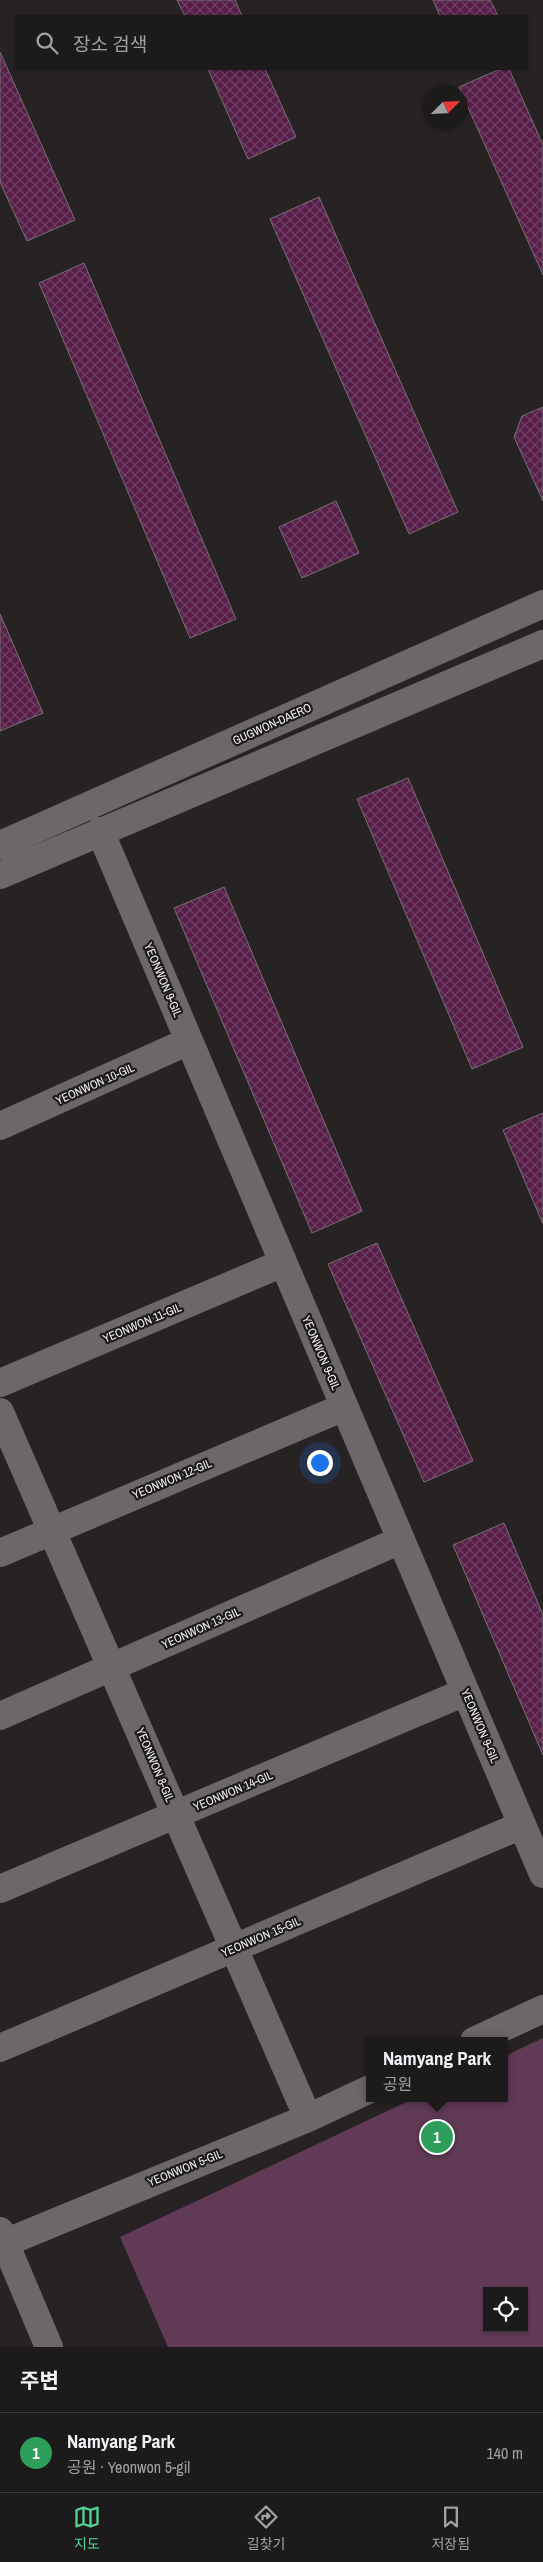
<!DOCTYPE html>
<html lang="ko">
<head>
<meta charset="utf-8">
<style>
	:root { --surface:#1d1a1c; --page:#2a2729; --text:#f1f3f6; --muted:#a0a1a3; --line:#3b383b; --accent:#53d396 }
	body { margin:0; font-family:"Archivo Narrow","Noto Sans KR",sans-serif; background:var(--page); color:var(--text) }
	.controls { position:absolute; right:15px; bottom:15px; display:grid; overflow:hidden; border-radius:0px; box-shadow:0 1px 4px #0004 }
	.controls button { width:45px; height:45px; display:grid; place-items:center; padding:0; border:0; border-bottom:1px solid var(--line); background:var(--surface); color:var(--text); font:25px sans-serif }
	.compass { position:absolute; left:423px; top:85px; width:45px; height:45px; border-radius:50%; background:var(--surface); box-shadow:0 1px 4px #0004; rotate:66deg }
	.you { position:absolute; left:319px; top:1462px; width:18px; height:18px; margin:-12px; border:4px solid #fff; border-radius:50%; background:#1a73e8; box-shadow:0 0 0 8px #1a73e833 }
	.badge { display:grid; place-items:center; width:32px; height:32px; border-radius:50%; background:var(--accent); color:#fff; font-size:16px; font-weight:700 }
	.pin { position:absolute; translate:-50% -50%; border:2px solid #fff; box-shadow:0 1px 5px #0006 }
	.popup { position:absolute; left:366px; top:2037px; width:142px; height:65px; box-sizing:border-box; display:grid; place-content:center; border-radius:0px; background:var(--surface); filter:drop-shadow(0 1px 4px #0005); font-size:16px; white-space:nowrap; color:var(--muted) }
	.popup b { font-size:19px; color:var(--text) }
	.popup::after { content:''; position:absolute; left:50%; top:100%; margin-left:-10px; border:10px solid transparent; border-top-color:var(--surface) }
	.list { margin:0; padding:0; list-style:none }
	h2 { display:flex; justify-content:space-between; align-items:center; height:65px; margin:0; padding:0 20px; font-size:21px }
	h2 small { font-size:16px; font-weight:400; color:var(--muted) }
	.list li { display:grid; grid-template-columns:32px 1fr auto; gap:15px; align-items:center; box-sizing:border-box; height:80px; padding:0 20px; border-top:1px solid var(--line) }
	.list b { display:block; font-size:19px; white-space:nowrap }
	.list p { margin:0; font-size:16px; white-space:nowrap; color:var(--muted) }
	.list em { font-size:16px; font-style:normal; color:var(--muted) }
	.icon { flex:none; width:28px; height:28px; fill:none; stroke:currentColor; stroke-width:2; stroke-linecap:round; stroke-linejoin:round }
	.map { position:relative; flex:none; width:543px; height:2347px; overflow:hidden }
	.search { position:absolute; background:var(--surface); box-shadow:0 1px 4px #0004; left:15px; right:15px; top:15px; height:55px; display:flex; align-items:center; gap:12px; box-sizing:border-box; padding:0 18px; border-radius:0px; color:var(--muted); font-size:19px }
	.sheet { height:145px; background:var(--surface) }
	nav { display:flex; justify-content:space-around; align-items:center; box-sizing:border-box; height:70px; border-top:1px solid var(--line); background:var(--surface); font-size:14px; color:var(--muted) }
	nav a { display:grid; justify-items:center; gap:2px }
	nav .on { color:var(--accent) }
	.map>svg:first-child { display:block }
</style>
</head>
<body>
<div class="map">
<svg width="543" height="2347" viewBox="0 0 543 2347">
	<defs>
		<pattern id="building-cross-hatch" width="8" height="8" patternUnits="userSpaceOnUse" patternTransform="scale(1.25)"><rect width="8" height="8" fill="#571e48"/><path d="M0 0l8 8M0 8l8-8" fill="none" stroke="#703f63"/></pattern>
	</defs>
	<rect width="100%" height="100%" fill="#272325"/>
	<!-- green -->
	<path fill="#613a55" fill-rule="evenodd" d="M543,2038V2347H168L120,2237L415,2098H504L505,2056ZM487,2291H524V2328H487Z"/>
	<!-- building -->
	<path fill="url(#building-cross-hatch)" stroke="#757173" d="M177,0H235L242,16H185Z
		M433,0H490L498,16H440Z
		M0,52L75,220L27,241L0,182Z
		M208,69H265L296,137L248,159Z
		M500,69H509L543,145V275L459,87Z
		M319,197L458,512L409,534L270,219Z
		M84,263L236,619L190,638L39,283Z
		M543,407V501L514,437L522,416Z
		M336,501L359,553L302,578L279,527Z
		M0,614L43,713L0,731Z
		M408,778L523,1047L472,1069L357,799Z
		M224,887L362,1211L312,1233L174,908Z
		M543,1113V1224L503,1130Z
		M377,1243L473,1461L424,1482L328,1264Z
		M504,1523L543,1615V1755L453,1545Z"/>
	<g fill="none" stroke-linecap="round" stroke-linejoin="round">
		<!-- minor -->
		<path stroke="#6b676a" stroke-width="28" d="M100,831L543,1874
			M0,845L543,604
			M0,875L543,644
			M0,1126L189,1041
			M0,1383L283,1263
			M0,1412L308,2118
			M0,1553L344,1407
			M0,1716L401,1540
			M0,1889L465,1692
			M474,2041L543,2009
			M0,2048L522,1825
			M0,2231L49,2347
			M0,2245L308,2118L370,2089"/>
	</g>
	<g text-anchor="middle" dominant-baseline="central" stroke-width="4.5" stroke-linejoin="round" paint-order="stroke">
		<!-- street labels -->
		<g font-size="12" fill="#f3f1f2" stroke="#1d1a1c">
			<text transform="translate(272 724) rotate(-24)">GUGWON-DAERO</text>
			<text transform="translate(163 980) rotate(67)">YEONWON 9-GIL</text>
			<text transform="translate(95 1084) rotate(-24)">YEONWON 10-GIL</text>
			<text transform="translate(142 1323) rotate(-23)">YEONWON 11-GIL</text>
			<text transform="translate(321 1353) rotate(67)">YEONWON 9-GIL</text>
			<text transform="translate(172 1479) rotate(-23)">YEONWON 12-GIL</text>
			<text transform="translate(201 1628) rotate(-24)">YEONWON 13-GIL</text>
			<text transform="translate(480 1726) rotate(67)">YEONWON 9-GIL</text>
			<text transform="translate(155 1765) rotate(67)">YEONWON 8-GIL</text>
			<text transform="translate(233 1791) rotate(-23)">YEONWON 14-GIL</text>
			<text transform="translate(261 1937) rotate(-23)">YEONWON 15-GIL</text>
			<text transform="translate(185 2168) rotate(-22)">YEONWON 5-GIL</text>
		</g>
	</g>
</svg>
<div class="controls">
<button><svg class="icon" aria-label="locate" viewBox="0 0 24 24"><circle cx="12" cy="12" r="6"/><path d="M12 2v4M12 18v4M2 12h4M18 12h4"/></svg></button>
</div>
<svg class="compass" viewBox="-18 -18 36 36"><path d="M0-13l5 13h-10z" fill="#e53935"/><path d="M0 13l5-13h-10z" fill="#a0a1a3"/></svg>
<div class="you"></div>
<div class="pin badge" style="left:437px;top:2137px;background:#2e9e5b">1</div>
<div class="popup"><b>Namyang Park</b>공원</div>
<div class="search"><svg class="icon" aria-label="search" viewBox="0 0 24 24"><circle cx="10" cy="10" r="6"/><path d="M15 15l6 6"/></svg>장소 검색</div>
</div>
<section class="sheet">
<h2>주변<small></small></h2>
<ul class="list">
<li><span class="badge" style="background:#2e9e5b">1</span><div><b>Namyang Park</b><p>공원 · Yeonwon 5-gil</p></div><em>140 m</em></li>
</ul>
</section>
<nav>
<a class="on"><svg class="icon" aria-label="map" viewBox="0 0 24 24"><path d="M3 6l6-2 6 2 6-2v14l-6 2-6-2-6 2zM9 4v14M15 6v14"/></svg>지도</a>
<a><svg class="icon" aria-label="directions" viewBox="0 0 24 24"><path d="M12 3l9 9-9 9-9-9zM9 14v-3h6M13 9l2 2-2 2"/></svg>길찾기</a>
<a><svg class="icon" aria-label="saved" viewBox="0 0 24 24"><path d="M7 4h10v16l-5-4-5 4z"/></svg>저장됨</a>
</nav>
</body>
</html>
